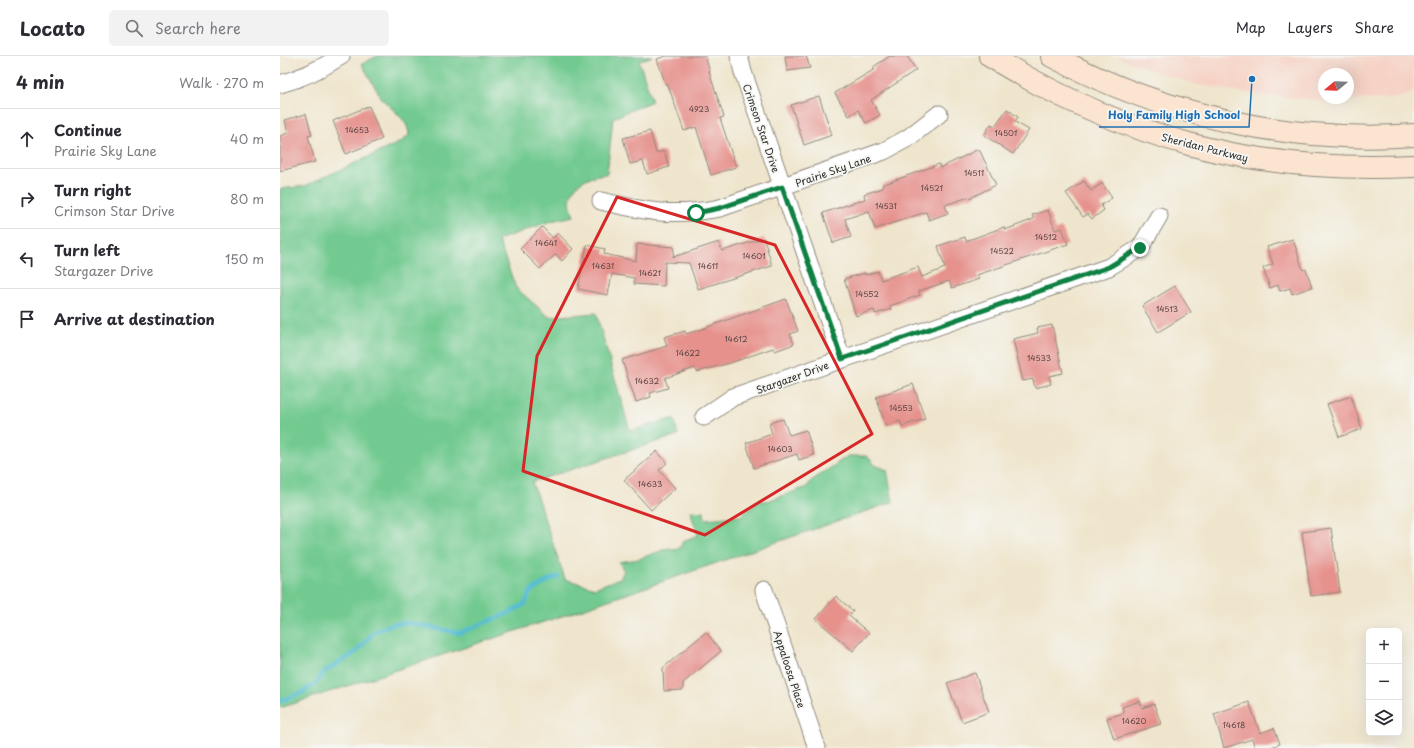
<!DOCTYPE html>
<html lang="en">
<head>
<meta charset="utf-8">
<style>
	:root { --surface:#fff; --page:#f2f2f3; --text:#2b2b33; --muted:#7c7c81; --line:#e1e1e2 }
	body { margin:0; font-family:"Playpen Sans",sans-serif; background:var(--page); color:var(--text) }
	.controls { position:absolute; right:12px; bottom:12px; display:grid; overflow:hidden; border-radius:6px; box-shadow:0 4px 16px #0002 }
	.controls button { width:36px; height:36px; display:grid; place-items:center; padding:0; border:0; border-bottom:1px solid var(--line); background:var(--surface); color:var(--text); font:20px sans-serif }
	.compass { position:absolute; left:1038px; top:12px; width:36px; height:36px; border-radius:50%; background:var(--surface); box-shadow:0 4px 16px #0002; rotate:251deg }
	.stop { position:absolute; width:12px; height:12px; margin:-9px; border:3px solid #0b8043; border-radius:50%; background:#fff }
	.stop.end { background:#0b8043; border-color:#fff; box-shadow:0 1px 4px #0008 }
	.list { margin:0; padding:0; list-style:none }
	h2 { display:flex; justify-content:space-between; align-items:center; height:52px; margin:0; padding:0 16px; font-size:17px }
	h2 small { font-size:13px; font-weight:400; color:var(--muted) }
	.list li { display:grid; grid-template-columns:26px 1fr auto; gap:12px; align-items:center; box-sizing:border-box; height:60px; padding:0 16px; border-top:1px solid var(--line) }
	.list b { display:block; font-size:15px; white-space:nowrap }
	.list p { margin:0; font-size:13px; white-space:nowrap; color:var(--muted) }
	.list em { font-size:13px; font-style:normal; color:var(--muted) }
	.icon { flex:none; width:22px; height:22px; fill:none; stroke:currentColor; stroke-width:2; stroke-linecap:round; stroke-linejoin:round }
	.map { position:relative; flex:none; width:1134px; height:692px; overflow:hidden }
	header { display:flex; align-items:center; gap:24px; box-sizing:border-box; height:56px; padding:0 20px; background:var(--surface); border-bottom:1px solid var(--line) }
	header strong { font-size:19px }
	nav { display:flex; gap:22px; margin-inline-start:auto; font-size:14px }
	.search { width:280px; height:36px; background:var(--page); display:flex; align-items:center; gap:10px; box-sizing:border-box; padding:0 14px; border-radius:6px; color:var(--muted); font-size:15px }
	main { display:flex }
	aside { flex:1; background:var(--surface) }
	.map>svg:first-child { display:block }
</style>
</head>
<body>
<header>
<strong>Locato</strong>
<div class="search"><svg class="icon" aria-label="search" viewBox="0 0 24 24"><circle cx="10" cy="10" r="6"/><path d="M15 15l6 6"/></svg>Search here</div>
<nav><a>Map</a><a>Layers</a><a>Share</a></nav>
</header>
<main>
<aside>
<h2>4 min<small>Walk · 270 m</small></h2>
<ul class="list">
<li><svg class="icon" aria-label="ahead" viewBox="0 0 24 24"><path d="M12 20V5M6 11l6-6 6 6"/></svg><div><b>Continue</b><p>Prairie Sky Lane</p></div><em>40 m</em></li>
<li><svg class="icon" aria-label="right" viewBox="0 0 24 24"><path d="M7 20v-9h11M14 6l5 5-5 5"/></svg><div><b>Turn right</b><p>Crimson Star Drive</p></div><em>80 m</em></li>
<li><svg class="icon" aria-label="left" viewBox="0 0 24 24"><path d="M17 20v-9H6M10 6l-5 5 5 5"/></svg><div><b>Turn left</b><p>Stargazer Drive</p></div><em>150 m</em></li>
<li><svg class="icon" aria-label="arrive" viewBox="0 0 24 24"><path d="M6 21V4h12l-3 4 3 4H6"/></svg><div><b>Arrive at destination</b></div></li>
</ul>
</aside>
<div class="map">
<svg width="1134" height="692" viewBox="0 0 1134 692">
	<rect width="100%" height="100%" fill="#f6f6f2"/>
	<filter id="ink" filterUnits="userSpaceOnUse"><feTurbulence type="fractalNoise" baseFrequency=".025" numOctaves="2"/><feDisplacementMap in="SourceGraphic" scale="8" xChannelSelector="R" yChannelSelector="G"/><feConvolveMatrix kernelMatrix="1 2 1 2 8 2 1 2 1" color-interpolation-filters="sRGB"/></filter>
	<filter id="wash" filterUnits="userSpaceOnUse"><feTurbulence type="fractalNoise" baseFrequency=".012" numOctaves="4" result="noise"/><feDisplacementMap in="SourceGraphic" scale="16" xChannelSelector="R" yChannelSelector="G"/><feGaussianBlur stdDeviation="0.9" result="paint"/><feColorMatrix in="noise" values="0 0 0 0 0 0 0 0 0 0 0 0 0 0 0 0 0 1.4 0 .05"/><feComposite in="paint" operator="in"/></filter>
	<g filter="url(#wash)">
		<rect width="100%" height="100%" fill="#efe5cc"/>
		<!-- built -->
		<path fill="#f6d2c4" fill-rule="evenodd" d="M837,0H1134V36L1114,43L1046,45L979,39L914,28L851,7ZM1044,18H1068V42H1044Z"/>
		<!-- green -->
		<path fill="#72ca90" stroke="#4e7a5e" d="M97,0H372L359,5L372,45L333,62L327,118C304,119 281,133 294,160L271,165L218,184L236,232L269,261L316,257L350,375L394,362L398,379L252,426L285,523L315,532L340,522L344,515L339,506L359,503L388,492L395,494L400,492L403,485L418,479L410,455L424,456L425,463L460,460L480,445H488L527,431L531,425L568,400H587L595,409L607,414L613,446L297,555L0,652V133L25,130L121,86L129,79C128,61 110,54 101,41C94,30 88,19 82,8Z"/>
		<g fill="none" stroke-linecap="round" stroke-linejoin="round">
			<!-- stream -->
			<path stroke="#54bdd1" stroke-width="4.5" d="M0,645L23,636L34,629L44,616L76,596L94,576L112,568L129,567L179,577L229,557L245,548L250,536L271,523L278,521"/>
		</g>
		<g id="blocks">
			<!-- building -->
			<path fill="#e6918c" d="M386,0H425L430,16H429L444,61L440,62L456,111L431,119L416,71L404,75L388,29H386L377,3Z
				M505,0H526L530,12L507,15Z
				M610,0H627L636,14L591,44L600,59L586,67L578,54L569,60L555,37L595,13L593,11Z
				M539,40L552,79L524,89L511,49Z
				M89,50L102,83L66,98L53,65Z
				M727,53L738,61L735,66L749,74L733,98L704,79L711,68L715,70Z
				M26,58L32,79L28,80L35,106L0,115V80L8,77L5,64Z
				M370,75L376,97L384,95L389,111L367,118L363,105L350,108L343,82Z
				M699,93L716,129L690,142L689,141L665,149L668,157L649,164L646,156L595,173L589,155L565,163L571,181L553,187L543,157L585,143L584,138L603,132L602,129L659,108L660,112Z
				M804,125L811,135L822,127L832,142L821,149L824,154L812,163L808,158L803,161L786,137Z
				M768,154L775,174L782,172L788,188L697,219L699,223L672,232L669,225L639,235L640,239L610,250L611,253L595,258L594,254L576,260L564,223L585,217V219L598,215L601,224L638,211L642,221L665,212L658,190L685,181L686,185L724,171L725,174L754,163L752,159Z
				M262,171L273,182L278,177L293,193L282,205L276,198L260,213L240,193Z
				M484,182L492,210L418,233L409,207L385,206L384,230L354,228V222L332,218L328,239L298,233L307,189L325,193L324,198L356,205L357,188L394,191L393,201L439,186L442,195Z
				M1013,183L1023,214L1026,213L1032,231L1012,238L1010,232L1000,235L998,229L990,232L983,212L993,208L987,191Z
				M895,230L911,256L878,276L862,250Z
				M506,243L518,275L510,278L514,288L495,295L493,292L450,307L417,316L415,312L385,322L388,332L370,337L371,341L356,346L342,304L387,290L384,281L405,275L406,278L419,274Z
				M772,269L783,317L769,320L771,328L755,332L753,323L743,325L733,283L758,277L757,272Z
				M633,328L645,363L622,370L620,365L606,370L596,341Z
				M1071,340L1082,373L1059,381L1047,348Z
				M503,363L509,379L526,374L534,399L519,404L517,398L474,412L466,387L492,378L489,367Z
				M377,395L387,407L379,414L395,432L371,454L344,424Z
				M1051,472L1060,536L1031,540L1022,476Z
				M556,540L573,555L569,560L589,577L573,595L536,563Z
				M426,576L441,595L403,627V634L384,635L383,612Z
				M695,617L709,656L682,666L667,627Z
				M860,645L862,652L874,648L881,668L834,683L827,662L844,657L842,651Z
				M969,646L980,677L994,672L1000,688L988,692H975L972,683L944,692L934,658Z"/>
		</g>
	</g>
	<g filter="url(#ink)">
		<use href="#blocks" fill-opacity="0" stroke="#8d887c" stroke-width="1"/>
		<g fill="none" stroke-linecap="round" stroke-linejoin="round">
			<!-- minor casing -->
			<g stroke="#8d887c" stroke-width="19">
				<path id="minor" d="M459,0L463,16L562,303
					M0,28C22,22 41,13 61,0
					M321,145C367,156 393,161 440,152L604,95L628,82L659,58
					M424,361L453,341L829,211L860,192L879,160
					M484,534L537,692"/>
			</g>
			<!-- secondary casing -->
			<g stroke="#8d887c" stroke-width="24">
				<path id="secondary" d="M710,0C845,83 975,118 1134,110
					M772,0C883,59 1009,88 1134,79"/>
			</g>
			<!-- minor -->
			<use href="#minor" stroke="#fff" stroke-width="17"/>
			<!-- secondary -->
			<use href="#secondary" stroke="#fce5d0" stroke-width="22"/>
		</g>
	</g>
	<g fill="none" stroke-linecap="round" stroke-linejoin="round" filter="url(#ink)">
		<!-- route -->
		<path stroke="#0b8043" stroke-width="5" d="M416,157L440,152L502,131L562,303L829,211L860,192"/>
	</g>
	<!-- marked area -->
	<path fill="none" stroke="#d62828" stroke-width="3" stroke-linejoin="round" d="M337,141L495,189L592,378L425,479L243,415L257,300Z"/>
	<g text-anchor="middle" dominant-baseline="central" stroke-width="3.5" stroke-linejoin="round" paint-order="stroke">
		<!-- number labels -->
		<g font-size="8" fill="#5a4443">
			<text x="419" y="53">4923</text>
			<text x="77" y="74">14653</text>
			<text x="726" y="77">14501</text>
			<text x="694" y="117">14511</text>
			<text x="652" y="132">14521</text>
			<text x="606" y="150">14531</text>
			<text x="766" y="181">14512</text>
			<text x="266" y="187">14641</text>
			<text x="722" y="195">14522</text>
			<text x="474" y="200">14601</text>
			<text x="323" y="210">14631</text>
			<text x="428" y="210">14611</text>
			<text x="370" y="217">14621</text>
			<text x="587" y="238">14552</text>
			<text x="887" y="253">14513</text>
			<text x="456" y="283">14612</text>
			<text x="408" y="297">14622</text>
			<text x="759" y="302">14533</text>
			<text x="367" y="325">14632</text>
			<text x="621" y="352">14553</text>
			<text x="500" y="393">14603</text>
			<text x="370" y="428">14633</text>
			<text x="854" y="665">14620</text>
			<text x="954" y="669">14618</text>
		</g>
		<!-- street labels -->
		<g font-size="10" fill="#2b2b2b" stroke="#f6f6f2">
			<text transform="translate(482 72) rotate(71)">Crimson Star Drive</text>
			<text transform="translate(925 91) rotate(14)">Sheridan Parkway</text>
			<text transform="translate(553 114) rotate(-19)">Prairie Sky Lane</text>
			<text transform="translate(512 321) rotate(-20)">Stargazer Drive</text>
			<text transform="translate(510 613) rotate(72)">Appaloosa Place</text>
		</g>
	</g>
	<!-- callouts -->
	<path fill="none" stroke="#1f6fb2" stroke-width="1.5" d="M972 23L969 71H819"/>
	<circle fill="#1f6fb2" stroke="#f6f6f2" stroke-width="1.5" cx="972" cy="23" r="4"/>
	<g font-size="11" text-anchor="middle" font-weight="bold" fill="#1f6fb2" stroke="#f6f6f2" stroke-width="3.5" stroke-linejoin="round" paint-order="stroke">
		<text x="894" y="63">Holy Family High School</text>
	</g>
</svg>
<div class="controls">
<button>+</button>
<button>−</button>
<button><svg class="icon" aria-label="layers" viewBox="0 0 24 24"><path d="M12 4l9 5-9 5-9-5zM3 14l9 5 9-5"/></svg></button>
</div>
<svg class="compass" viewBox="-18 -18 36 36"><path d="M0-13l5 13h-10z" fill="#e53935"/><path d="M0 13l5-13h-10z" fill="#7c7c81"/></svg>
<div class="stop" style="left:416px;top:157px"></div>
<div class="stop end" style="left:860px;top:192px"></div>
</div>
</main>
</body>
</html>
